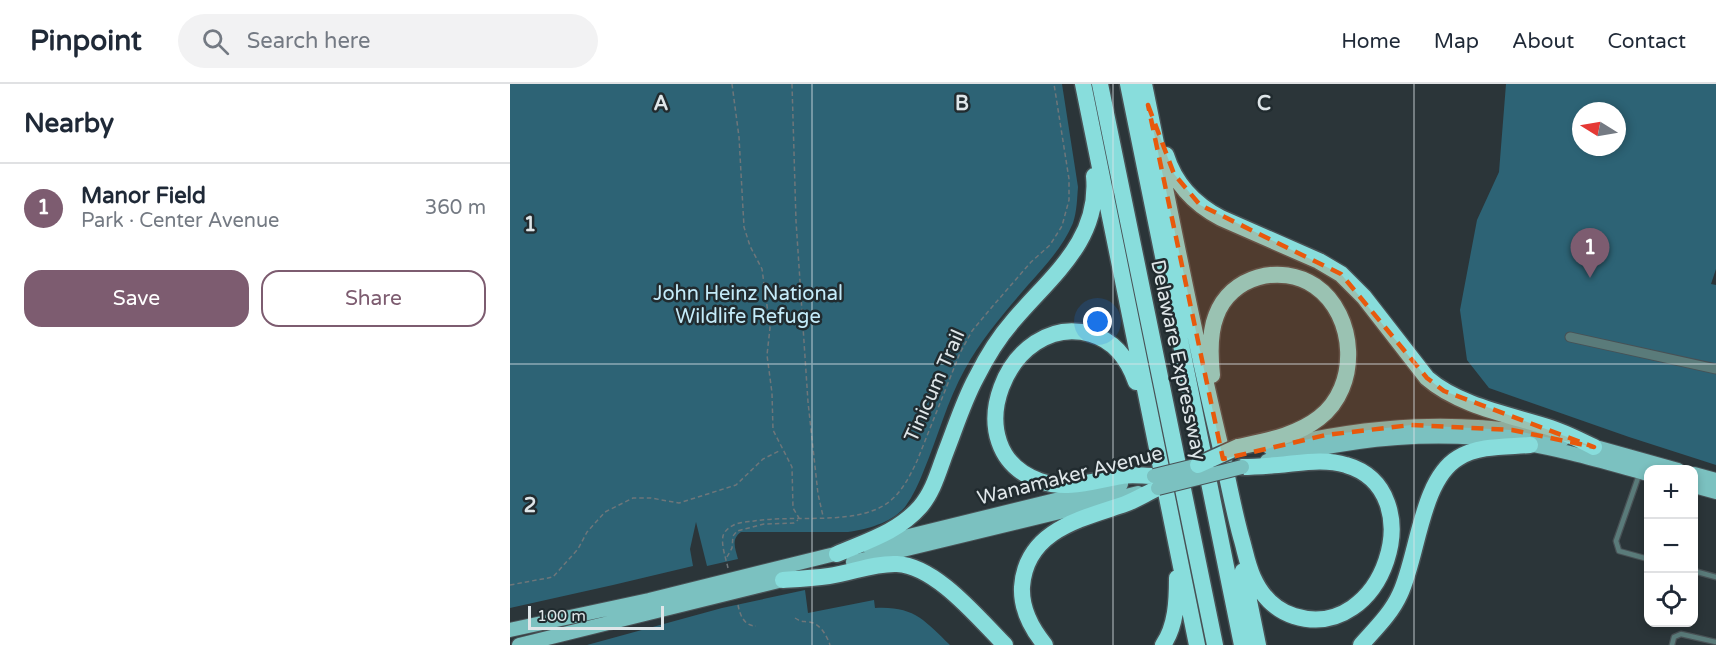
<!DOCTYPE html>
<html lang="en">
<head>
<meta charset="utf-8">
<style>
	:root { --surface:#fff; --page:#f2f2f3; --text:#1f2937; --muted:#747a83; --line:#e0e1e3; --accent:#7d5c70 }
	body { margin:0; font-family:"Varela Round",sans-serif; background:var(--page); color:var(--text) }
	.controls { position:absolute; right:18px; bottom:18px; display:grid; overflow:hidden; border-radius:12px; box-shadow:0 3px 9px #0003 }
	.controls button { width:54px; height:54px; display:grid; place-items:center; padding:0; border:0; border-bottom:2px solid var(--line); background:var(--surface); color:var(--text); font:30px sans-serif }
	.compass { position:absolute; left:1062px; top:18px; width:54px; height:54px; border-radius:50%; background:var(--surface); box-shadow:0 3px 9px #0003; rotate:281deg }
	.scale { position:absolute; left:18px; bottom:15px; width:136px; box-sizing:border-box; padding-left:6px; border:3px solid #dfe6e9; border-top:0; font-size:16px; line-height:21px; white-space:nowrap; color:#dfe6e9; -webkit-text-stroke:4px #212b2f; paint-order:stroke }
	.you { position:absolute; left:588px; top:238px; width:21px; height:21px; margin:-15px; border:4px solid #fff; border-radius:50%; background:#1a73e8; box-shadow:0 0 0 9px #1a73e833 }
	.badge { display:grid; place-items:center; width:39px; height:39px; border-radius:50%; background:var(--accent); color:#fff; font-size:20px; font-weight:700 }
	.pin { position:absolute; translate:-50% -50px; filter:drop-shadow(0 2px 3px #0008) }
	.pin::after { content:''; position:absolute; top:32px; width:21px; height:18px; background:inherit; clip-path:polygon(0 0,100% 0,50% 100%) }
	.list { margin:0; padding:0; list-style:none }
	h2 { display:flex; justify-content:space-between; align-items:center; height:78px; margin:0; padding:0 24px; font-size:26px }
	h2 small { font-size:20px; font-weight:400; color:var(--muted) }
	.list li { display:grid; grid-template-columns:39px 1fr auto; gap:18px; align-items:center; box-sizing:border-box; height:90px; padding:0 24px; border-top:2px solid var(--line) }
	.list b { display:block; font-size:22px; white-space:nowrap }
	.list p { margin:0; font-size:20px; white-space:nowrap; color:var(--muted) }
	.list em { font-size:20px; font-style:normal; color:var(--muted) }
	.actions { display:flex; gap:12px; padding:18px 24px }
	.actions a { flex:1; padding:14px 0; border:2px solid var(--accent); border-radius:18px; text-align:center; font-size:21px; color:var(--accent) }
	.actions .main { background:var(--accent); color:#fff }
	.icon { flex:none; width:33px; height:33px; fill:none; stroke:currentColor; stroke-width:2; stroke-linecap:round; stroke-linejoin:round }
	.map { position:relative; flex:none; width:1206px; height:561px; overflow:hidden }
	header { display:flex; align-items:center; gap:36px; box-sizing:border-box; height:84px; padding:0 30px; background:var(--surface); border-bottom:2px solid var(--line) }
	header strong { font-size:28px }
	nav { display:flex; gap:33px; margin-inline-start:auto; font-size:21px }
	.search { width:420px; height:54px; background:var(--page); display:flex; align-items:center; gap:15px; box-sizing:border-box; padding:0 21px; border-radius:33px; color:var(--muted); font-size:22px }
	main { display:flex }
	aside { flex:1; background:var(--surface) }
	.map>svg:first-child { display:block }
</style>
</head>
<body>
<header>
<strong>Pinpoint</strong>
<div class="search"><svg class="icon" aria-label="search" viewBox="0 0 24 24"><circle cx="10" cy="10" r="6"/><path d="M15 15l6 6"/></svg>Search here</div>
<nav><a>Home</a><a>Map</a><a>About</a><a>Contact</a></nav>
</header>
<main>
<aside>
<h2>Nearby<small></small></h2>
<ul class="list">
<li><span class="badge">1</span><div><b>Manor Field</b><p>Park · Center Avenue</p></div><em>360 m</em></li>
</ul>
<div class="actions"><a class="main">Save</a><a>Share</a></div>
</aside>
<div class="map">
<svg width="1206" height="561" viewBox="0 0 1206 561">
	<rect width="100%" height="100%" fill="#2b3539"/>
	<!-- green -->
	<path fill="#2d6375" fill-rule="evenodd" d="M0,0H552L568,103C567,115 567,127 563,139C553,163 535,182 518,201C495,228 472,254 455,285C437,317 428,353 414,386C409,399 403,412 395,423C381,439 358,445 338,448H231C221,455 225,464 228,475L197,482L186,438L180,465L183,482L103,501L0,524Z
		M996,0H1206V185L1201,200L1206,201V381L1119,353L979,304L957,276L950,226L967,136L989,88ZM1071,27H1107V63H1071Z
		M295,506L298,529L364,516L365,524C404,522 414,536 440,561H77L212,524Z"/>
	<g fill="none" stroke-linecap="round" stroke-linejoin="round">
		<!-- service casing -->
		<g stroke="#485155" stroke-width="7">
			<path id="service" d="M1129,391L1106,457L1109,467L1138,475
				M1184,487L1206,493
				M1162,561L1164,553L1171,550L1206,558"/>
		</g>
		<!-- minor casing -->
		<g stroke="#485155" stroke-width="11">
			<path id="minor" d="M1060,253L1206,285"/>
		</g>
		<!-- primary casing -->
		<g stroke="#485155" stroke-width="16">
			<path id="primary" d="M1075,360L1168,386
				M760,364C860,340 952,333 1053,355
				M757,377C837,355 923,346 1005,358C1051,365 1094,378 1138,390
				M1184,390L1206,396
				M1184,402L1206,408
				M358,462L611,400
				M343,478L628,409
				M0,546L139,516L337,467
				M9,561L281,494"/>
		</g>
		<!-- motorway casing -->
		<g stroke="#485155" stroke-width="19">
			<path id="motorway" d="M573,0L687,561
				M590,0L705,561
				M618,0L732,561
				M634,0C658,117 680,235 708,352C716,385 722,420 731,453C735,466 737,480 743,493C751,511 765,526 784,532C874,560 923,406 836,381C814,374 791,379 768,381C756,382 744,383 732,383
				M656,71C665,100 684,120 711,134L809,177L831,190L854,213L917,294C949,322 1001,331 1041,344C1056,349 1070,356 1084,363
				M702,291C700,272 699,250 706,232C720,192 771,179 805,202C847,231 850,303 809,334C786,352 755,357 728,363
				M626,298C618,275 605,257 581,250C498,226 442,367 530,397C558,407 585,396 612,392C622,390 633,392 644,392
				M327,470C357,457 388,448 410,423C423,408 428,389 435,370C445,345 453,318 466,294C476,274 488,254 503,237C541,192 590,157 584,92
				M733,487L748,561
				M273,496C288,495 304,494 319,492C342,489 363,479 387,480C426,482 468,534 495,561
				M535,561C521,544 511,525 512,503C516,446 571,435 615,420C626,416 637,409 648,404
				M653,561C666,542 667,517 667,494
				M851,561C865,545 881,530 890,510C908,472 911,396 948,374C969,361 997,363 1020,361"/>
		</g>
		<!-- path -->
		<path stroke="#6e767a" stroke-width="1.5" stroke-dasharray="4.5 3" stroke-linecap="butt" d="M222,0L229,53L234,143L240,162L252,185L260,244L257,271L262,309L263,346L282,383L283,424L289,434
			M282,0L286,137L298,318L308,410L313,432
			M217,473L222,464L223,452L227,447L254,440L284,439L288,436
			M218,484C216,475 211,461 213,452C214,448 218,444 222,442C228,438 237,438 244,437C282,431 332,440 367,425C388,416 398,396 407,377L450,269L462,247L482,223L521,178L540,161L552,142L559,116V95L544,0
			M0,501L43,493L68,465L77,448L95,428L123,414H141L169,419L226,401L253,375L271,366
			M228,521C230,531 234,542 246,542
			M285,534C291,538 292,537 299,538C310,539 317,552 320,561"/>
		<!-- service -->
		<use href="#service" stroke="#5a7b7a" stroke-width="4.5"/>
		<!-- minor -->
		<use href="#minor" stroke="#5a7b7a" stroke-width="9"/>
		<!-- primary -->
		<use href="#primary" stroke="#7bc1c0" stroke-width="14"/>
		<!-- motorway -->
		<use href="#motorway" stroke="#88dddc" stroke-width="16"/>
		<!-- primary-bridge casing -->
		<g stroke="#485155" stroke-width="16" stroke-linecap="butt">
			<path id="primary-bridge" d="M644,392L697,379
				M648,404L732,383"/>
		</g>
		<!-- motorway-bridge casing -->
		<g stroke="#485155" stroke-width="19" stroke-linecap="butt">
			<path id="motorway-bridge" d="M688,381L728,363"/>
		</g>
		<!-- primary-bridge -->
		<use href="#primary-bridge" stroke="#7bc1c0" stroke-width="14"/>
		<!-- motorway-bridge -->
		<use href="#motorway-bridge" stroke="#88dddc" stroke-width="16"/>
	</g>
	<!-- marked area -->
	<path fill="#e8590c" fill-opacity="0.2" stroke="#e8590c" stroke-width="4.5" stroke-dasharray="12 8" stroke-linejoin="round" d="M638,21L664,90L690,121L831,190L917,294L934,307L1084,363L1002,346L901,341L816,351L713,375Z"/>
	<!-- grid -->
	<path fill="none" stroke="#dfe6e9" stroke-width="1.5" stroke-opacity="0.55" d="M302,0V561M603,0V561M904,0V561M0,280H1206"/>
	<g text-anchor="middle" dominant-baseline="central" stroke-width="5" stroke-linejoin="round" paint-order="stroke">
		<!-- park labels -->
		<g font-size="20" fill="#c4ebf9" stroke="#212b2f">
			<text x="238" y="210">John Heinz National<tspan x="238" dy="23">Wildlife Refuge</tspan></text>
		</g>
		<!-- street labels -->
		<g font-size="20" fill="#dfe6e9" stroke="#212b2f">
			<text transform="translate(668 276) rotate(78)">Delaware Expressway</text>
			<text transform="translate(425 302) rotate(-66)">Tinicum Trail</text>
			<text transform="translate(560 392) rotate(-14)">Wanamaker Avenue</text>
		</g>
	</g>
	<g font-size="20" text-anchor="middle" font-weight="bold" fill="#dfe6e9" stroke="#212b2f" stroke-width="5" stroke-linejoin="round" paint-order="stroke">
		<text x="151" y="26">A</text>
		<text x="452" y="26">B</text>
		<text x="754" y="26">C</text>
		<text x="20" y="147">1</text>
		<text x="20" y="428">2</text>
	</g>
</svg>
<div class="controls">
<button>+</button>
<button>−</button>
<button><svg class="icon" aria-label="locate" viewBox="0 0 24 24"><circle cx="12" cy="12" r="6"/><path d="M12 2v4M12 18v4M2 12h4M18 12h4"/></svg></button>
</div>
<svg class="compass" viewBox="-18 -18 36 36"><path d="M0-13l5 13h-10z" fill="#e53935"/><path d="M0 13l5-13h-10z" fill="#747a83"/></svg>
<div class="scale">100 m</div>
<div class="you"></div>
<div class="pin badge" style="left:1080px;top:194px">1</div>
</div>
</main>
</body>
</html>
